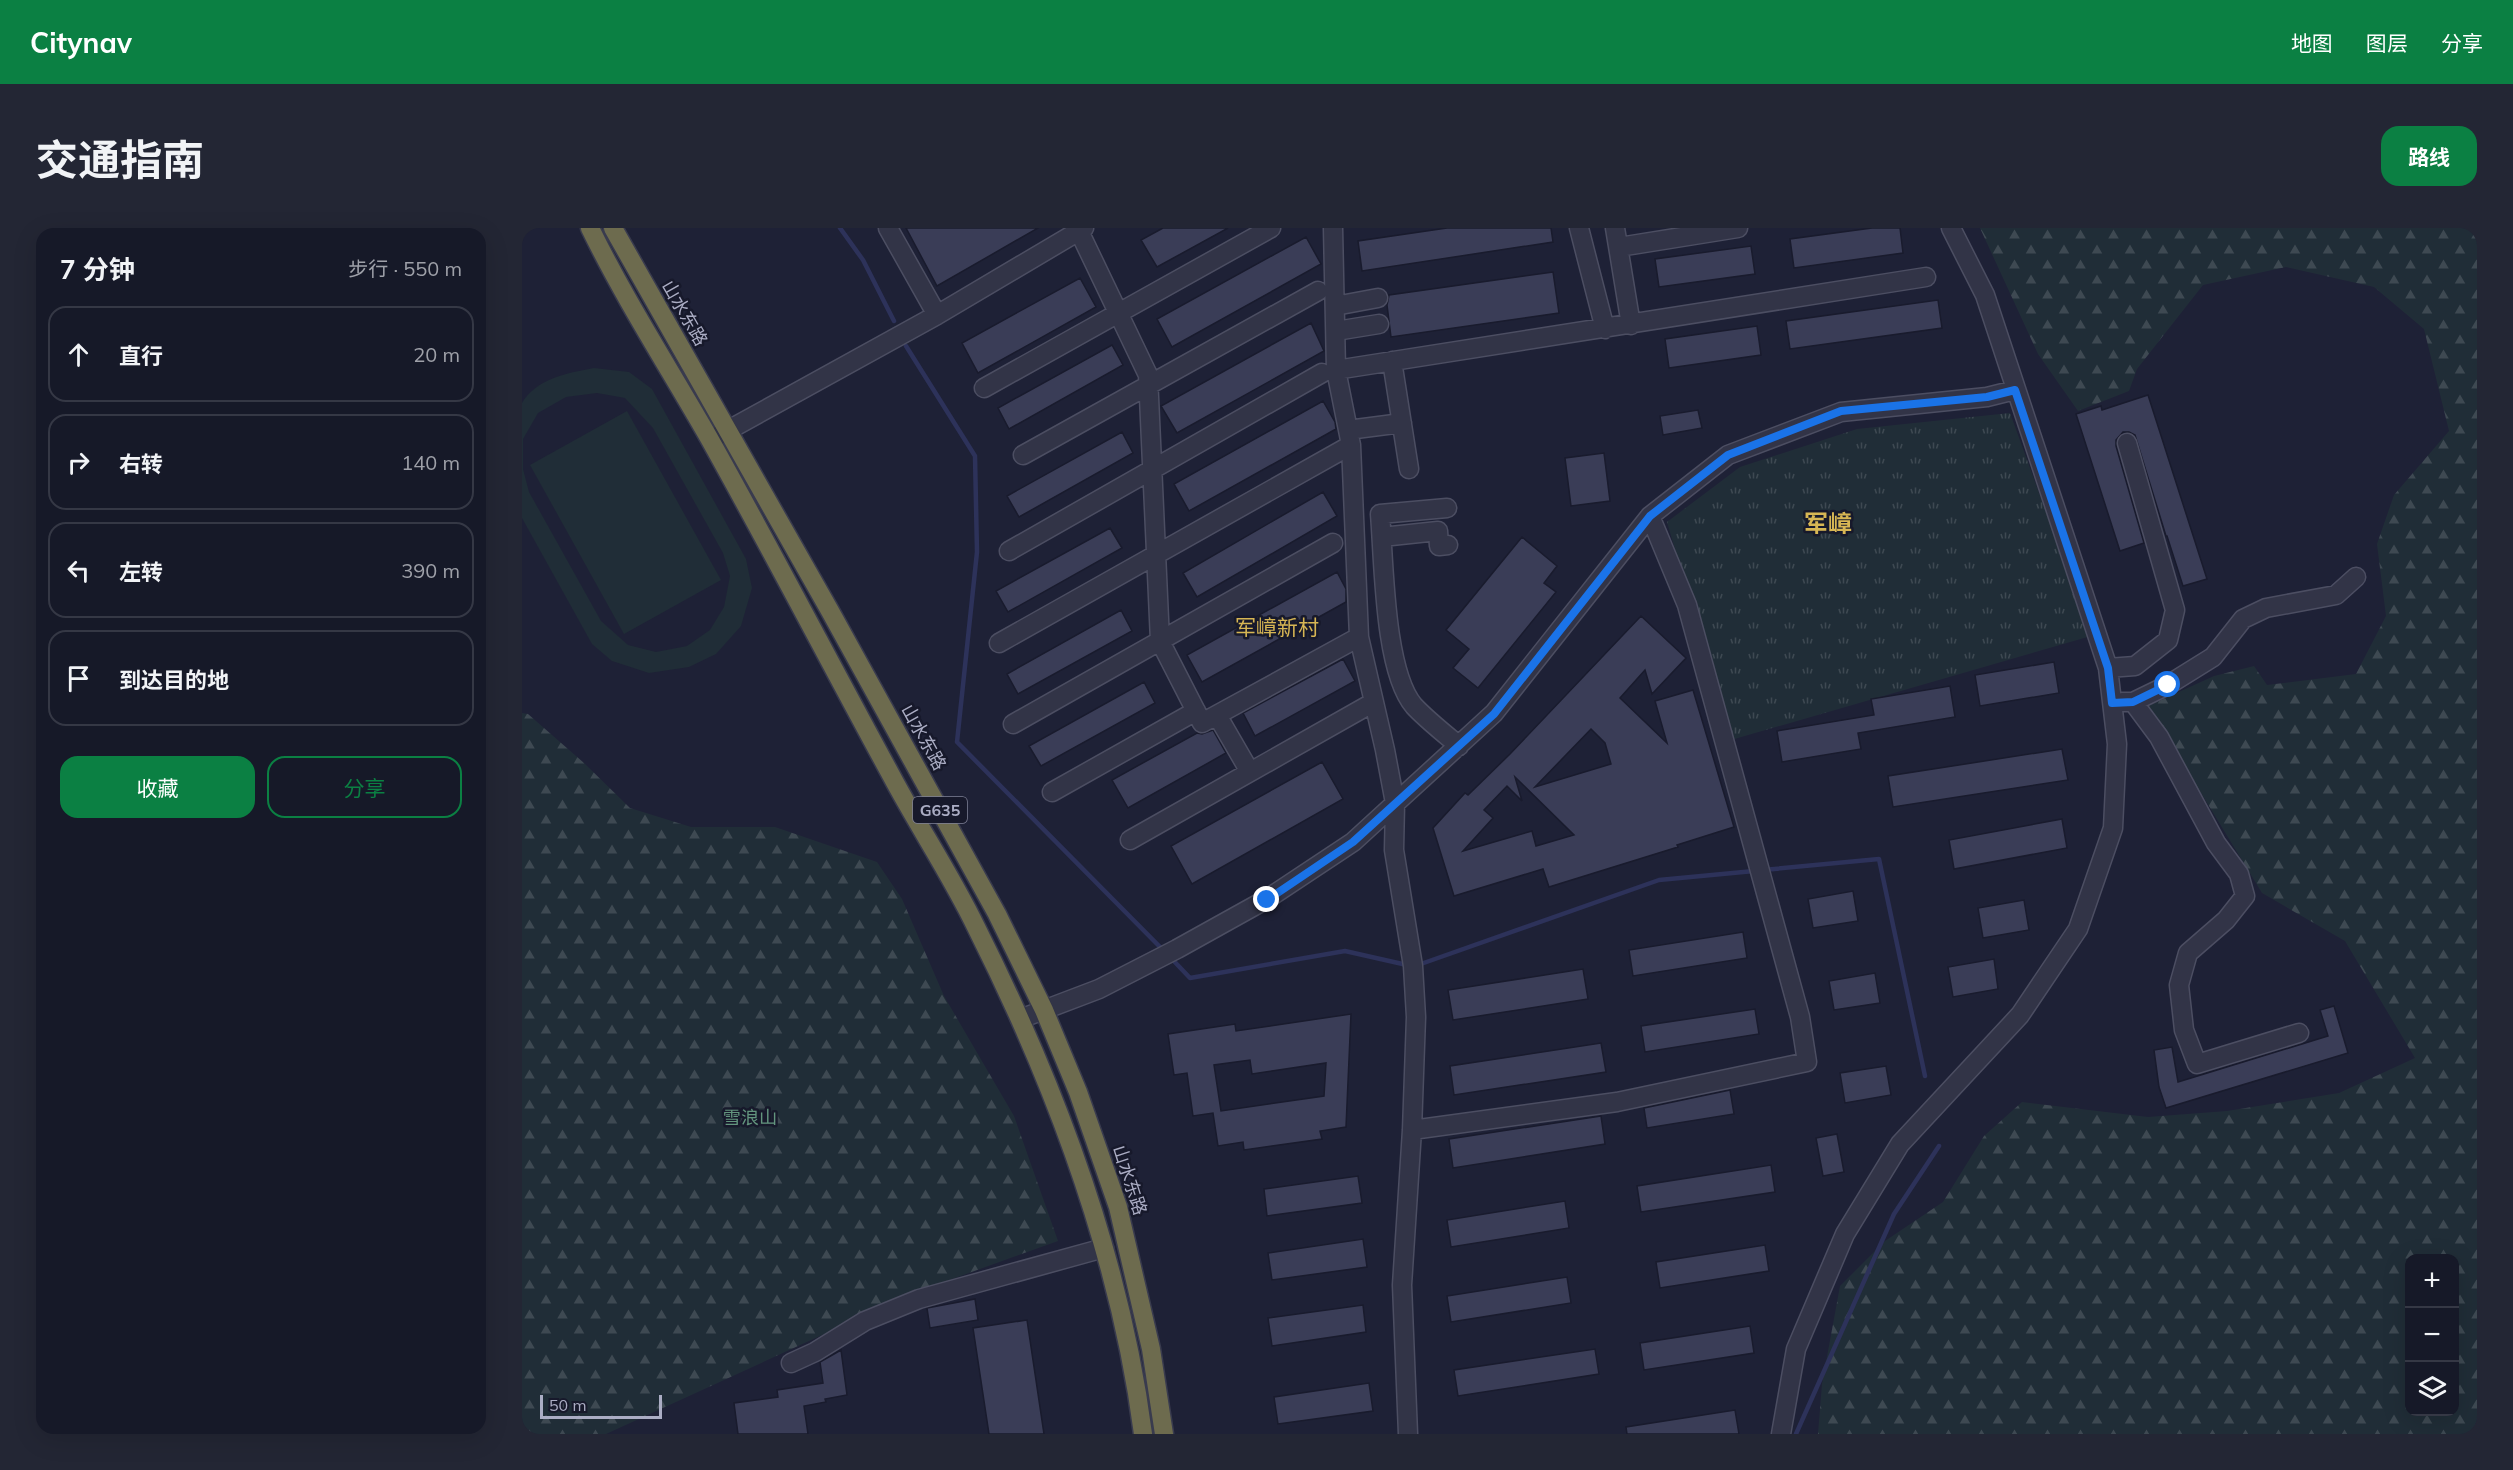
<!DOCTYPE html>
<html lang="zh">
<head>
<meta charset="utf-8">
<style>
	:root { --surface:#161928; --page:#232634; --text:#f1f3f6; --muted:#9ea0a8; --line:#353845; --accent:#0b8043 }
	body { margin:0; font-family:Mulish,"Noto Sans SC",sans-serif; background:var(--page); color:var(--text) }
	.controls { position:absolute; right:18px; bottom:18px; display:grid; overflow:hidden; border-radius:12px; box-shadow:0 6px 24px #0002 }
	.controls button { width:54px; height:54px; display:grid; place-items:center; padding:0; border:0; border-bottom:2px solid var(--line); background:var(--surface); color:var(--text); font:30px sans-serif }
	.scale { position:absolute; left:18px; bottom:15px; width:122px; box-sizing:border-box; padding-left:6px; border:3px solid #abadc4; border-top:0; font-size:16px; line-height:21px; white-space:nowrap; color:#abadc4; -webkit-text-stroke:4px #17192b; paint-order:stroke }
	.stop { position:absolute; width:18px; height:18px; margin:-14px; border:4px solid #1a73e8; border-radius:50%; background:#fff }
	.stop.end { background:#1a73e8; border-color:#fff; box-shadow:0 2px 6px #0008 }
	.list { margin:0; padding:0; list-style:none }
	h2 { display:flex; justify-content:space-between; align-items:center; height:78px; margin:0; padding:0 24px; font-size:26px }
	h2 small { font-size:20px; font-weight:400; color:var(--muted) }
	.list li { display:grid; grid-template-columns:39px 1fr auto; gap:18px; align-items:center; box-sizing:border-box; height:96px; margin:0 12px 12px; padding:0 12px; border:2px solid var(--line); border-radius:18px }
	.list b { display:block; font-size:22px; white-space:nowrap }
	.list em { font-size:20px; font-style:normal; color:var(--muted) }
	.actions { display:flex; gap:12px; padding:18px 24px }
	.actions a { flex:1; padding:14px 0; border:2px solid var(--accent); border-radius:18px; text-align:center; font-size:21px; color:var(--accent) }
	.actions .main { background:var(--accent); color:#fff }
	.icon { flex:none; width:33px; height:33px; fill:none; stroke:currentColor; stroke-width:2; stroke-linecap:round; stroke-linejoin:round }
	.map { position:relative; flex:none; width:1955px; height:1206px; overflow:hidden; border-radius:18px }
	header { display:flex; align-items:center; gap:36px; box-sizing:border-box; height:84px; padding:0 30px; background:var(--accent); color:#fff }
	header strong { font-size:28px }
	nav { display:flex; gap:33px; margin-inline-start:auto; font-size:21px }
	.intro { display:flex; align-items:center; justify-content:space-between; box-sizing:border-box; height:144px; padding:0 36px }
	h1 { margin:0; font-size:42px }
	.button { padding:15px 27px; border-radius:18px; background:var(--accent); color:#fff; font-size:21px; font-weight:700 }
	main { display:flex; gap:36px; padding:0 36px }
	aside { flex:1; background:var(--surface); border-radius:18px; box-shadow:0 6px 24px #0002 }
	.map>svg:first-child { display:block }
</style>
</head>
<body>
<header>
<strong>Citynav</strong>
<nav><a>地图</a><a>图层</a><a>分享</a></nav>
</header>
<div class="intro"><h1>交通指南</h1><a class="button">路线</a></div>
<main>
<aside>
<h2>7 分钟<small>步行 · 550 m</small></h2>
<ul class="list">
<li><svg class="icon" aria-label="ahead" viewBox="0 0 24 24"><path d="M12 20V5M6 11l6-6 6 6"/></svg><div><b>直行</b></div><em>20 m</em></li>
<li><svg class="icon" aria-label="right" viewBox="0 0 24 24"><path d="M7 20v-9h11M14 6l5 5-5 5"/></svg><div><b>右转</b></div><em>140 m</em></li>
<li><svg class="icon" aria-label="left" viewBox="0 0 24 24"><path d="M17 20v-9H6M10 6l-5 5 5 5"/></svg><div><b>左转</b></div><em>390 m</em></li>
<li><svg class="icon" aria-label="arrive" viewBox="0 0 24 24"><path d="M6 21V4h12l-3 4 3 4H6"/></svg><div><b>到达目的地</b></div></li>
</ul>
<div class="actions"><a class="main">收藏</a><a>分享</a></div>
</aside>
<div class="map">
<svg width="1955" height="1206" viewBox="0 0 1955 1206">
	<defs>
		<pattern id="grass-tufts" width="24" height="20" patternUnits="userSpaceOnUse" patternTransform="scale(1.5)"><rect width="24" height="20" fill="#202d37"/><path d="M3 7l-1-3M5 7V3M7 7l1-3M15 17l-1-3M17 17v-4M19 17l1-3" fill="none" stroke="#3e4952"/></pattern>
		<pattern id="forest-firs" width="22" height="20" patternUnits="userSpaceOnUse" patternTransform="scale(1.5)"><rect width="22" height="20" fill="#202d37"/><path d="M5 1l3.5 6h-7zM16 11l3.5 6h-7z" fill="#3e4952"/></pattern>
	</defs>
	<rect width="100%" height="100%" fill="#1e2136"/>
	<!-- grass -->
	<path fill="url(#grass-tufts)" d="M1488,185L1569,408L1209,512L1145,294L1218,239L1335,201Z"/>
	<!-- forest -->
	<path fill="url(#forest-firs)" fill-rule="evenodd" d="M1458,0H1955V1206H1296L1300,1156L1318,1058L1363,1013L1421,974L1462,908L1500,874L1626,889L1705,883L1817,865L1893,830L1823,713L1740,665L1626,478L1692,448L1732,438L1745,457L1834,446L1864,388L1855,316L1872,267L1927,203L1902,101L1852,59L1764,39L1681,57L1615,141L1607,163L1556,183L1516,126ZM1888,1030H1932V1184H1888Z
		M0,485L6,486L62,535L108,580L169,599H253L355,634L380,671L422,768L492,888L536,1013L394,1064L84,1206H0Z"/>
	<!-- pitch -->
	<path fill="#202d37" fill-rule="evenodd" d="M72,140L107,144L130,161L224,331L230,360L219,398L194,426L167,439L127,445L90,433L70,416L0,290V175C15,150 46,145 72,140ZM75,165L103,170L131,200L201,325L208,348L202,379L188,402L165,418L134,424L106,417L79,393L7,264L1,241V211L16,185L44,169Z
		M105,183L199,352L102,406L8,237Z"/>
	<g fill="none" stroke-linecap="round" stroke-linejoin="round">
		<!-- stream -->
		<path stroke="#2d325a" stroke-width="4.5" d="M318,0L341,32L372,93
			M384,118L453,228L455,324L435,514L642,723
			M1241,642L1357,631L1403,848
			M648,729L668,750L823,723L885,737
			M896,737L1137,652L1232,643
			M1274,1206L1372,986L1417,918"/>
	</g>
	<!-- building -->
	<path fill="#3a3d57" stroke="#191b2d" stroke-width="1.5" fill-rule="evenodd" d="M384,0H516L415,58Z
		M641,0H706L635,39L619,12Z
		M925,0H1029L1031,14L840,43L836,13Z
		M1350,0H1378L1381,25L1272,40L1268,11Z
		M784,9L799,36L650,119L635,91Z
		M1229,18L1233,46L1137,59L1133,31Z
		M1031,44L1037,85L869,109L865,77L867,67Z
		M558,50L574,79L456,145L440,115Z
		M1416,72L1420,100L1268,121L1264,93Z
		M789,95L802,123L655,205L639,178Z
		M1235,98L1239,127L1147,140L1143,111Z
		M590,117L601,137L487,201L476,180Z
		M1626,167L1685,351L1661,358L1645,308H1644L1613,207L1607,204H1601L1594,212V218L1622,315L1598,323L1554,186L1579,178L1580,182Z
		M801,173L813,194L814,201L667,283L652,256Z
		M1176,182L1180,200L1141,207L1138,188Z
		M600,204L611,225L497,289L485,268Z
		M1082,225L1088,273L1049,278L1043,230Z
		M801,264L815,288L675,369L661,345Z
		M588,300L600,320L486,384L474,363Z
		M1000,309L1035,338L1022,355L1034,364L956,460L931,440L947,421L924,402Z
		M815,344L824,361V374L680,454L665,427Z
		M599,382L610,403L496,466L485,446Z
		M1119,388L1164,430L1130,466L1123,442L1098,470L1145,515L1133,473L1171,462L1212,599L1155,617L1156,619L1027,659L1021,641L932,668L911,600L943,565L946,567L988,526ZM1069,501L1083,515L1089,536L1013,559ZM993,549L1052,607L1014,618L1010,603L941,623L971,590L962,582L985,558L1000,573Z
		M821,431L833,453L733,508L721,485Z
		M1532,434L1537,465L1458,478L1453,447Z
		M622,454L633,475L519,538L507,518Z
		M1428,458L1433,489L1336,505L1339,521L1260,534L1255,503L1352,487L1349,471Z
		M691,502L704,525L606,580L590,552L675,505L680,506Z
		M1540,521L1546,552L1371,579L1366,548Z
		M800,534L821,571L670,656L649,618Z
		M1540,591L1545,620L1432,641L1427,612Z
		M1331,663L1336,693L1291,700L1286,671Z
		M1502,672L1507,702L1461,710L1456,680Z
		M1221,704L1225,730L1111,748L1107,722Z
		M1472,731L1476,761L1431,769L1426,739Z
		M1061,741L1066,771L931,792L926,762Z
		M1353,745L1358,775L1312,782L1307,753Z
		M1812,778L1826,825L1644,880L1637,859L1632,822L1650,819L1656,854L1806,808L1798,782Z
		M1233,781L1237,806L1123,824L1119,798Z
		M829,786L824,899L798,903L800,911L722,922L721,914L696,918L691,885L671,888L665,845L652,847L646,806L713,796L714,803ZM728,832L730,846L804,835L802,868L699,883L692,837Z
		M1079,815L1084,844L932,867L928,838Z
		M1364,838L1369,867L1323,875L1318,845Z
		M1208,862L1212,886L1125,900L1122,880Z
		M1079,888L1083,916L931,940L927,911Z
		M1315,906L1322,944L1301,948L1294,910Z
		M1249,937L1253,964L1119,984L1115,958Z
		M836,948L840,975L745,988L742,961Z
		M1043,973L1047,1000L929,1019L925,992Z
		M841,1011L845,1039L750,1052L746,1025Z
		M1243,1017L1247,1043L1138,1060L1134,1034Z
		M1045,1049L1049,1075L929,1094L925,1068Z
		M453,1071L456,1092L408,1100L405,1080Z
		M841,1077L844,1104L750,1118L746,1090Z
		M505,1092L522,1206H467L451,1100Z
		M1228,1098L1232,1125L1122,1142L1118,1115Z
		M1073,1121L1077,1146L936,1168L932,1142Z
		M319,1122L325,1167L303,1171L304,1174L282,1178L286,1206H216L212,1175L256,1169L255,1162L301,1155L298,1134Z
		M847,1155L851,1183L756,1196L752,1169Z
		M1213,1182L1217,1206H1105L1104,1199Z"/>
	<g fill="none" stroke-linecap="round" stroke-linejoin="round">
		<!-- minor casing -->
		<g stroke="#4c4e62" stroke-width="21">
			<path id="minor" d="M366,0L415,87
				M811,0L814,142L829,217L837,409L863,522L873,575L872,622L891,738L894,789L890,902L880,1057L886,1206
				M1057,0L1083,101
				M1093,0L1109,97
				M557,3L626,147L638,413L680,495L837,409
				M1097,19L1216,0
				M813,78L856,70
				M814,103L857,96
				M870,133L887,241
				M814,142L1404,49
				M462,160L749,0
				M826,202L880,195
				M192,210L415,87L562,0
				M501,227L796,63
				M925,280L858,286C862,334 862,443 892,478C905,492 922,505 937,518
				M860,309L916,303L917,318L926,317
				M487,323L800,145
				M477,415L829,217
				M1586,440L1613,438L1646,412L1653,382L1605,215
				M1600,474H1611L1646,457L1691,429L1721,391L1744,380L1814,367L1834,349
				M1611,474L1637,509L1694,615L1717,646L1723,668L1704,692L1666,725L1657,757L1662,802L1675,836L1777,805
				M695,487L728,544
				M491,496L811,315
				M530,564L674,483
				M608,612L852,474
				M498,791L577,761L655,721L745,671L831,614L972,485L1128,288L1206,227L1319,184L1465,169L1493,162
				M890,902L1095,874L1285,834L1278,789L1165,377L1128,288
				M269,1135L293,1124L343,1093L397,1071L582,1020
				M1259,1206L1274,1121L1323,1006L1378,916L1498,787L1556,701L1591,600L1595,516L1586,440L1463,67L1429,0"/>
		</g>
		<!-- highway casing -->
		<g stroke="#393b4e" stroke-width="21">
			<path id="highway" d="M68,0C103,72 147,140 187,210C249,321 308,435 369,547C396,598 429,647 454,699C534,858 598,1028 621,1206
				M91,0L308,383L475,686L522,782L556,864L596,979L629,1121L642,1206"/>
		</g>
		<!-- minor -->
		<use href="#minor" stroke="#323447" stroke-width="18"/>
		<!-- highway -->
		<use href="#highway" stroke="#6d6b4e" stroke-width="18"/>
	</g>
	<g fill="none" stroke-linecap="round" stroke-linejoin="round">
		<!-- route -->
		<path stroke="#1a73e8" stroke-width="8" d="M745,672L831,614L972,486L1128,288L1206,227L1319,183L1465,169L1493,162L1586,440L1590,475L1611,474L1646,457"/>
	</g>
	<g text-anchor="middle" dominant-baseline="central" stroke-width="5" stroke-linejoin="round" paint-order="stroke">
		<!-- shield labels -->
		<rect fill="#17192b" stroke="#7f8196" stroke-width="1.5" x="391" y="569" width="54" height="26" rx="4.5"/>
		<g font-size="16" font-weight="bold" fill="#abadc4">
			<text x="418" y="582">G635</text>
		</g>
		<!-- street labels -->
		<g font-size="18" fill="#abadc4" stroke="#17192b">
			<text transform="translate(163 85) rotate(60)">山水东路</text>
			<text transform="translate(402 509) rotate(61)">山水东路</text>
			<text transform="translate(608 952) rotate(72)">山水东路</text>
		</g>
		<!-- park labels -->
		<g font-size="18" fill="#63957e" stroke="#17192b">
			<text x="228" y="889">雪浪山</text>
		</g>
		<!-- quarter labels -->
		<g font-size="21" fill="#d7b654" stroke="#17192b">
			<text x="755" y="399">军嶂新村</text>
		</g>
		<!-- district labels -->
		<g font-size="24" font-weight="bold" fill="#d7b654" stroke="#17192b">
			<text x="1306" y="295">军嶂</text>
		</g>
	</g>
</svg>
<div class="controls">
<button>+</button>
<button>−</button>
<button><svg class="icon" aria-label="layers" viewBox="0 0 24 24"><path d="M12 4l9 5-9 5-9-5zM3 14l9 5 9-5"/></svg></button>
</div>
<div class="scale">50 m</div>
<div class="stop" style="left:1646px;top:457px"></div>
<div class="stop end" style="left:745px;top:672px"></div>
</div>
</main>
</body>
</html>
